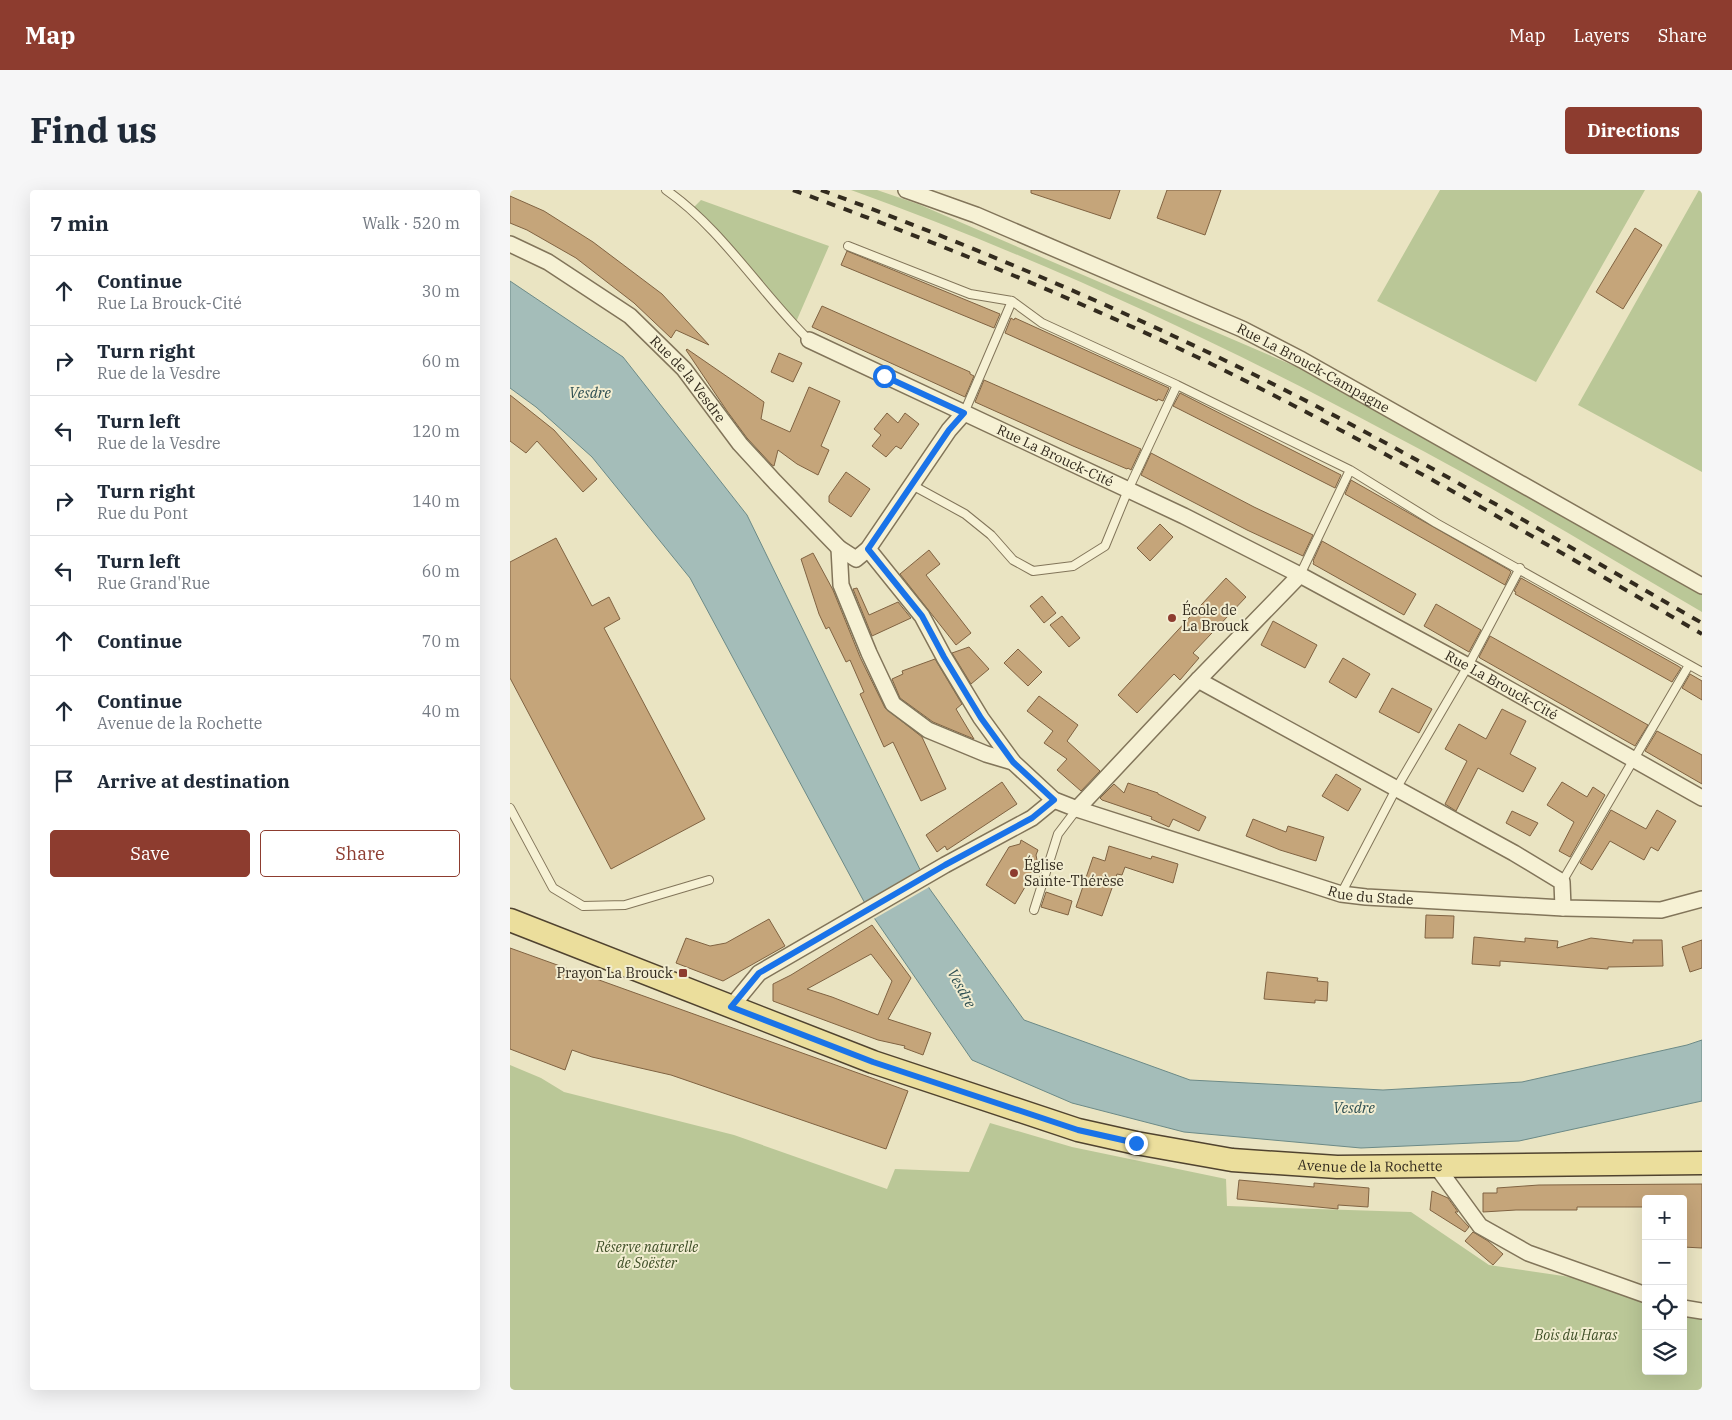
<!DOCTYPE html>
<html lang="en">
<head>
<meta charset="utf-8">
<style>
	:root { --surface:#fff; --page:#f6f6f7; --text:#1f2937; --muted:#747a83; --line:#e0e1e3; --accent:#8d3c2f }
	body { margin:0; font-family:"IBM Plex Serif",serif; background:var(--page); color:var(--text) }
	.controls { position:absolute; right:15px; bottom:15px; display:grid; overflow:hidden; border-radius:5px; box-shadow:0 5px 20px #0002 }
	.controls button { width:45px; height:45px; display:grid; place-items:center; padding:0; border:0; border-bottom:1px solid var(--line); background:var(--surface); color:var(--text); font:25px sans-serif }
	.stop { position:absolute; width:15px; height:15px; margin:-11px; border:4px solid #1a73e8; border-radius:50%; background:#fff }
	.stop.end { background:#1a73e8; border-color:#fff; box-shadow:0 1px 5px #0008 }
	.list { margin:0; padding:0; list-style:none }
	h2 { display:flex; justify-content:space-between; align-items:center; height:65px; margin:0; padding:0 20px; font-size:21px }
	h2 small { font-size:16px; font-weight:400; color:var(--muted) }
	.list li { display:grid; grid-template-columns:32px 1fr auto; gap:15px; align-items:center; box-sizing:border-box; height:70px; padding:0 20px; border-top:1px solid var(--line) }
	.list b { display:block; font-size:19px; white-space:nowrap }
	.list p { margin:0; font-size:16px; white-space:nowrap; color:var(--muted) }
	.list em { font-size:16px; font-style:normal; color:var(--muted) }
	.actions { display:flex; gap:10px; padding:15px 20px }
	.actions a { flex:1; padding:11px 0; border:1px solid var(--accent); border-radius:5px; text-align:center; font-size:18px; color:var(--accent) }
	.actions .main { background:var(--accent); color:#fff }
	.icon { flex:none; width:28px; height:28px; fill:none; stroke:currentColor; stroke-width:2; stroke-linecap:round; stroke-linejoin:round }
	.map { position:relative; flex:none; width:1192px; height:1200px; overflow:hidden; border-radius:5px }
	header { display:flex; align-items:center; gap:30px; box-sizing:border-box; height:70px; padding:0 25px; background:var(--accent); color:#fff }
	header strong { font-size:24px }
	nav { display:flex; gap:28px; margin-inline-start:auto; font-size:18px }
	.intro { display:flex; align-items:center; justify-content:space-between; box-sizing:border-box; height:120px; padding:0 30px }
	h1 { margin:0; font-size:35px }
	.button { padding:12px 22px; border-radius:5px; background:var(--accent); color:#fff; font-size:18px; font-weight:700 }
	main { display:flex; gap:30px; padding:0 30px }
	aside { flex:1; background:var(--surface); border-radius:5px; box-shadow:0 5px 20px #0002 }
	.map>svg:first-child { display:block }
</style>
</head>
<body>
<header>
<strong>Map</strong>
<nav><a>Map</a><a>Layers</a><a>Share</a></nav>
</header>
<div class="intro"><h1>Find us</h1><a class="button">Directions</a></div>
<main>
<aside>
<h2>7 min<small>Walk · 520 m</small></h2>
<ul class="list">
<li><svg class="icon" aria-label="ahead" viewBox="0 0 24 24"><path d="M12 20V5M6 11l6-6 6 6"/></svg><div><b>Continue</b><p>Rue La Brouck-Cité</p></div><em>30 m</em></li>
<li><svg class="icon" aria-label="right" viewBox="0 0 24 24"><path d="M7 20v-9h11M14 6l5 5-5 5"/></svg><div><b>Turn right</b><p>Rue de la Vesdre</p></div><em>60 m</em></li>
<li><svg class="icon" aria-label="left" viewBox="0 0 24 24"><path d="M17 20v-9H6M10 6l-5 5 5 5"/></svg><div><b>Turn left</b><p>Rue de la Vesdre</p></div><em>120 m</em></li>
<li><svg class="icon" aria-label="right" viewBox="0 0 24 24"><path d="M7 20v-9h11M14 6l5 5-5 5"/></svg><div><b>Turn right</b><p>Rue du Pont</p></div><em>140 m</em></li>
<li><svg class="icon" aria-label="left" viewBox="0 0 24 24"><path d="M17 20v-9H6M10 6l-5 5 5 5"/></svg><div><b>Turn left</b><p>Rue Grand'Rue</p></div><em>60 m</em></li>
<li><svg class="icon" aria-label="ahead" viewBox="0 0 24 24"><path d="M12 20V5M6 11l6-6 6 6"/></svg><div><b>Continue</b></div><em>70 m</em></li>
<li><svg class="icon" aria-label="ahead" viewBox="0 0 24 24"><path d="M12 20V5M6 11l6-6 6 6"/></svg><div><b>Continue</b><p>Avenue de la Rochette</p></div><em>40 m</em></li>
<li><svg class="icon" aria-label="arrive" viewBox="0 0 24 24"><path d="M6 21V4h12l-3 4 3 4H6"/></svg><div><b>Arrive at destination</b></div></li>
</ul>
<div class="actions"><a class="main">Save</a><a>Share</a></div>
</aside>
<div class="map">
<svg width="1192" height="1200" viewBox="0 0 1192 1200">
	<rect width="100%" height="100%" fill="#eae4c2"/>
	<!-- green -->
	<path fill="#bac797" d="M341,0H367L408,14L787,177L1192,405V422C1089,362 987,299 881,244C707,151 527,67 341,0Z
		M930,0H1135L1026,192L867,111Z
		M1189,0H1192V282L1068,215Z
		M191,10L319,56L286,132L207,41L184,17Z
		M0,875L31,888L54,902L224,945L377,999L385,979L459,982L480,933L562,957L716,989L717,1016L901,1022L979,1075L1067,1088L1136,1110V1181H1173V1119L1192,1122V1200H0Z"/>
	<!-- water -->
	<path fill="#a4bdb9" stroke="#6c8a87" d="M0,91L113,167L237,325L419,698L514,830L680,890L873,900L1012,892L1177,855L1192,850V911L1009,951L851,958L674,942L562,913L462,870L358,719L180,388L82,267L26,217L0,198Z"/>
	<!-- pier -->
	<path fill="#eae4c2" d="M412,678L421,696L362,730L352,714Z"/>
	<!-- building -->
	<path fill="#c5a57a" stroke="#806342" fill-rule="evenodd" d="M521,0H610L600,29L521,3Z
		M657,0H711L695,45L647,28Z
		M0,6L34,21L83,52L152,104L199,155L166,140L161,148L124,113L66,68L17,40L0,33Z
		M1125,38L1152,55L1113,119L1086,102Z
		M337,61L490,124L484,138L331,75Z
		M312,116L460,182V184L464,186L455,207L302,137Z
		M501,128L504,130L505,128L659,198L653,211L648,209L647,211L495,143Z
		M177,159L254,212L251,229L280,242L299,197L330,211L311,256L319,260L308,285L287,274L268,260L264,276L262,275L237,248L217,221L176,160Z
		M269,163L292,173L283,192L261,182Z
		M474,190L631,259L621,280L618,278L617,279L563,256L465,212Z
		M670,203L831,285L825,298L663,216Z
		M0,205L44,240L87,289L73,302L27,251L16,263L0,251Z
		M377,223L388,233L395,223L409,234L391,259L386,256L376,267L362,256L371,245L364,239Z
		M641,263L744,317L803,345L793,366L737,340L631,285Z
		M336,282L360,299L341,327L319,312V306Z
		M841,290L999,380L1001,382L995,395L835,304Z
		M650,334L663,347L640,371L627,358Z
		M46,348L82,416L99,407L110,429L94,438L195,629L101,679L0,488V372Z
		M812,351L906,404L894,425L803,374L804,372L803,371Z
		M419,360L430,374L416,385L461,443L446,455L390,384Z
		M303,363L323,400L350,467L375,518L412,547L436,599L411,611L383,552L374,557L350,504L354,502L340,470L336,472L319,437L316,439L309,424L291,369Z
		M716,388L736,407L683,463L689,468L670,490L664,484L627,523L608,505Z
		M1011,388L1168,476L1171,478L1162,492L1005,404L1006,402L1004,401Z
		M347,398L359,425L388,412L401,428L362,446L343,399Z
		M532,406L546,423L534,433L520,416Z
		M926,414L971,440L959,462L914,436Z
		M552,426L570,448L559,457L540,435Z
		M763,431L807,455L795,478L751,455Z
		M980,446L1138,535L1125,556L970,468L969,467Z
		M459,457L479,479L461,494L442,463Z
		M508,459L532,482L518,496L494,473Z
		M833,468L860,484L846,508L819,492Z
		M425,469L452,514L446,519L464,549L423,532L390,508L382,489L393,484L392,481Z
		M1180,484L1192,491V510L1172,498Z
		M882,498L922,519L909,543L869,522Z
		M529,506L568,535L557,551L590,581L571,601L547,580L557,569L534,553L543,541L517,521Z
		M992,519L1016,531L1000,564L1026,578L1013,602L968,578L946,621L935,614L957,571L935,559L949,534L976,549Z
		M1147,541L1192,565V594L1135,561Z
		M826,584L851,599L838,621L812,606Z
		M492,592L507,614L437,660L435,656L427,662L416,645Z
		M1052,592L1077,607L1083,597L1095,605L1060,667L1049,661L1064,632L1037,615Z
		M618,593L648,603V604L696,627L689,641L663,629L659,637L641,629L642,627L592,610L590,608L604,594L614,603Z
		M1101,620L1136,639L1147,620L1166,631L1148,661L1141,657L1134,670L1100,651L1082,680L1070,673Z
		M1002,621L1028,633L1020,646L996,633Z
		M743,629L776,642L778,636L814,647L806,671L770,660L736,646Z
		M511,650L528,660L526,665L528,675L505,714L476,695L499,657L510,654Z
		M599,656L641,669L642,666L668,674L663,693L615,677L612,685L607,684L592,726L566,717L583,667L595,671Z
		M536,702L562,711L558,725L531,717Z
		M916,725L944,726L943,748H915Z
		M259,729L275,756L213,791L166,773L176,748L200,756L216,753Z
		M362,735L401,788L378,829L421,843L413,865L394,858L395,856L368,850L263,811V794L281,785ZM361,764L382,791L368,825L322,807L297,799Z
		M964,747L1015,752V748L1048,751L1047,758L1081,748L1123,753V750H1152L1153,776L1098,777V779L990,771V776L962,774Z
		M1192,750V778L1180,782L1172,757Z
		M0,758L398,901L376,959L161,885L82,867L62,860L55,880L0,859Z
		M757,782L808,788L807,791L818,792L817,811L805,810V813L754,809Z
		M729,990L804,997V993L859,998L858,1017L828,1015V1019L727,1009Z
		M1192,994V1058L1173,1057V1009H1136V1017H1067V1020H1006L973,1022V1003H987V998L1029,995Z
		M922,1001L938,1008L948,1022H945L959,1037L955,1042L920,1020Z
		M963,1042L978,1051L993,1064L983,1075L955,1051Z"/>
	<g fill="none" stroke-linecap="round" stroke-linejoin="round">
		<!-- service casing -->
		<g stroke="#82755a" stroke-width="10">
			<path id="service" d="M156,0C211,38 251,103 299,150
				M338,56L460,104L502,111L532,133L667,195L840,280L926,333L1192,482
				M454,223L502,111
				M402,295L455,324L481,345L503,370L523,381L563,376L595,356L618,300L667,195
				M790,385L840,280
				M0,618L43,698L73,716L115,715L199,690
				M1052,692L1179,475
				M831,704L886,599L958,476L1010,378
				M524,720L548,644L567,619"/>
		</g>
		<!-- minor casing -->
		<g stroke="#82755a" stroke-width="18">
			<g id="minor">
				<path id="s1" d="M396,0L466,25L732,139L792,170L1192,396"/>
				<path id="s2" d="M0,54L38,72L120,126L174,179L230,254L265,292L329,358L346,369L358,359L439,240L454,223"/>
				<path id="s3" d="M299,150L674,326L790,385L958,476L1192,608"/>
				<path d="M329,358L331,395L359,463L383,514L418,540L476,564L503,572"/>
				<path id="s4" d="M358,359L412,426L434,467L471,528L503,572L544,610L567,619L831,704L856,707L1053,718L1151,720L1192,709"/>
				<path d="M688,490L1004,663L1052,692L1053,718"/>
				<path d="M567,619L688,490L790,385"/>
				<path d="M221,817L249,783L435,675L522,628L544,610"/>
				<path d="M927,977L970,1036L1018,1063L1136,1105"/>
				<path d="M1173,1118L1192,1121"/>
			</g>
		</g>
		<!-- primary casing -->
		<g stroke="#50432f" stroke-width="25">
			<g id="primary">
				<path id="s5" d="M0,730L363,872L568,940L626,953L722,970L827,977L1192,973"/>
			</g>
		</g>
		<!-- service -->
		<use href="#service" stroke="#f6f1d4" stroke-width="8"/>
		<!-- minor -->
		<use href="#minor" stroke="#f6f1d4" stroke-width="15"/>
		<!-- primary -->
		<use href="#primary" stroke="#ebde9c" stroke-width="22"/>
		<!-- rail -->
		<path stroke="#332b1e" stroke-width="4" stroke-dasharray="9 9" stroke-linecap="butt" d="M283,0C420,50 555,104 687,167C860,251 1026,348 1192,444
			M311,0C466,57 617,121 765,195C910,268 1051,352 1192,433"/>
	</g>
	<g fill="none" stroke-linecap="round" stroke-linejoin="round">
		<!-- route -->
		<path stroke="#1a73e8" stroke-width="6" d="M374,186L454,223L439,240L358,359L412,426L434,467L471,528L503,572L544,610L522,628L435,675L249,783L221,817L363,872L568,940L626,953"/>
	</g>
	<!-- markers -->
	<g fill="#8d3c2f" stroke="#f2edd1" stroke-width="2">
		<circle cx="662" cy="428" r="5"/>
		<circle cx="504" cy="683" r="5"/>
		<rect x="168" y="778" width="10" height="10" rx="2.5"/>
	</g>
	<g text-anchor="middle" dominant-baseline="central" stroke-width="4" stroke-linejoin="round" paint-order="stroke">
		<!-- street labels -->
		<g font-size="14" fill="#332b1e" stroke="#f2edd1">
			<text stroke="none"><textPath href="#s1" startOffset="445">Rue La Brouck-Campagne</textPath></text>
			<text stroke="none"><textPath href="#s2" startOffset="226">Rue de la Vesdre</textPath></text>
			<text stroke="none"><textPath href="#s3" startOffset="272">Rue La Brouck-Cité</textPath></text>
			<text stroke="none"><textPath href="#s3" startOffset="774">Rue La Brouck-Cité</textPath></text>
			<text stroke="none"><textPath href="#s4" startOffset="646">Rue du Stade</textPath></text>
			<text stroke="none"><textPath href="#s5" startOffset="901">Avenue de la Rochette</textPath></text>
		</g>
		<!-- poi labels -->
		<g font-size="14" fill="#332b1e" stroke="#f2edd1" text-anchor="start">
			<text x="672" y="420">École de<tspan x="672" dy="16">La Brouck</tspan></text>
			<text x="514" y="675">Église<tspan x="514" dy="16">Sainte-Thérèse</tspan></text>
			<text x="163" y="783" text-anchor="end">Prayon La Brouck</text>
		</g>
		<!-- park labels -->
		<g font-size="14" font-style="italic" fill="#3e4e26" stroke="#f2edd1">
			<text x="137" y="1057">Réserve naturelle<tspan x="137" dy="16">de Soëster</tspan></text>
			<text x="1066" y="1145">Bois du Haras</text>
		</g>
		<!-- water labels -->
		<g font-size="15" font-style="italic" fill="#2e4f52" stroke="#f2edd1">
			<text x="80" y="202">Vesdre</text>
			<text transform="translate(452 798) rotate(61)">Vesdre</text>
			<text x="844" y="917">Vesdre</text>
		</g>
	</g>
</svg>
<div class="controls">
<button>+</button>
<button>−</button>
<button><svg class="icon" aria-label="locate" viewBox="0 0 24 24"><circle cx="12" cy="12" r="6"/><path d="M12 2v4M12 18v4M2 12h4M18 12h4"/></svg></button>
<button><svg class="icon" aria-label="layers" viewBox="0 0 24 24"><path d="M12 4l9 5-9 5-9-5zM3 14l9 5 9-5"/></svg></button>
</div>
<div class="stop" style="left:374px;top:186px"></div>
<div class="stop end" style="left:626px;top:953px"></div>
</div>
</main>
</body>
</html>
